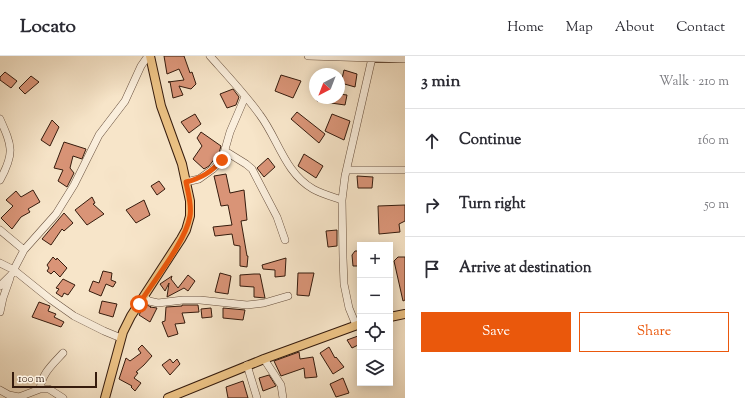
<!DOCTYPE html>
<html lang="en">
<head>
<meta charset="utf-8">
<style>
	:root { --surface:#fff; --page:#f7f7f7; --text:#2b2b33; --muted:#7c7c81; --line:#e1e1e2; --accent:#ea580c }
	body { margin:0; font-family:"Sorts Mill Goudy",serif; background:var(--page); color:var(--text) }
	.controls { position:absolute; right:12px; bottom:12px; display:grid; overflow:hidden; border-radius:0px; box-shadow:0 2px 10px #0003 }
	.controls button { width:36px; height:36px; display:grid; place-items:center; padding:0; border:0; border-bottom:1px solid var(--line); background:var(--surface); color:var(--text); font:20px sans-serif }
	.compass { position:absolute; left:309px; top:12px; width:36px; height:36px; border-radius:50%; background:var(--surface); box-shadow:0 2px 10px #0003; rotate:222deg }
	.scale { position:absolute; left:12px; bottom:10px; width:85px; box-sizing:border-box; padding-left:4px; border:2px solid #351b0d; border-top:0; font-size:11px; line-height:14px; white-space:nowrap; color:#351b0d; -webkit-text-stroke:3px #faeedc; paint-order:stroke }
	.stop { position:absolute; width:12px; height:12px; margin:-9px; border:3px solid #ea580c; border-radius:50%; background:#fff }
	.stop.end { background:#ea580c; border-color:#fff; box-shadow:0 1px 4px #0008 }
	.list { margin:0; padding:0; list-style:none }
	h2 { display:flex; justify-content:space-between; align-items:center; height:52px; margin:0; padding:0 16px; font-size:17px }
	h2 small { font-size:13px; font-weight:400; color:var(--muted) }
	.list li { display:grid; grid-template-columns:26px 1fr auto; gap:12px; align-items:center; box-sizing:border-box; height:64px; padding:0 16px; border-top:1px solid var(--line) }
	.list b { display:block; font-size:15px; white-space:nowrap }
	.list em { font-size:13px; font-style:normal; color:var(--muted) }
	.actions { display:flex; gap:8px; padding:12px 16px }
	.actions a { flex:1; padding:9px 0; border:1px solid var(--accent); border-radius:0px; text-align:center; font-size:14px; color:var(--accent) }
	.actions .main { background:var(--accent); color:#fff }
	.icon { flex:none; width:22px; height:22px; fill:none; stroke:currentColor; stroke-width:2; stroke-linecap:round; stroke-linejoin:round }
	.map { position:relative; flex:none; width:405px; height:342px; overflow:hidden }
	header { display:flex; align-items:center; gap:24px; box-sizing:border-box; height:56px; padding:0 20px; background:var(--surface); border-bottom:1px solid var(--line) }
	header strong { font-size:19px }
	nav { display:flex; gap:22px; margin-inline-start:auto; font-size:14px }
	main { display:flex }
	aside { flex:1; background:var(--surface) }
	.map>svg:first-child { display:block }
</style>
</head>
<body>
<header>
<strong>Locato</strong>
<nav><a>Home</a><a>Map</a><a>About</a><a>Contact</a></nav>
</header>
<main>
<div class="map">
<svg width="405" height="342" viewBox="0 0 405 342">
	<rect width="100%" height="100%" fill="#f7e5c9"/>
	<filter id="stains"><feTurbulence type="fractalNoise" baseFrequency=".005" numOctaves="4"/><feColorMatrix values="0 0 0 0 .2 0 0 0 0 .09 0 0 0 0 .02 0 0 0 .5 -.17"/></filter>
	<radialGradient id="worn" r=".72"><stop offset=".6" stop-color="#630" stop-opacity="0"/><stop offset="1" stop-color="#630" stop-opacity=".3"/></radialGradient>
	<!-- building -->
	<path fill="#d99477" stroke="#351b0d" d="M164,0H184L190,17L192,16L196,28L191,33L179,30L183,39L173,42L170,26H168L184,24L179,13L167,18Z
		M344,14L357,18L355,31L341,27Z
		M5,16L17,25L11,32L0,24V21Z
		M281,19L301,25L293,42L275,35Z
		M31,20L39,26L25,38L19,32Z
		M233,33L239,41L236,49L227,52L220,38Z
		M339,38L347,39L345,49L317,45V42H339Z
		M297,56L325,78L319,87L291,63Z
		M195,58L201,68L189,77L181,66Z
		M332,58L350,65L344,84L325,75Z
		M52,64L59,71L50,90L41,84Z
		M201,76L221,90L219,97L209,110L204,113L193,103L202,90L197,82Z
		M64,86L86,93L82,103L73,100L70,112L74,117L67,131L58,125L63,114L54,112Z
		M304,98L323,110L316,122L298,110Z
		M268,102L275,111L264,121L257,112Z
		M226,118L230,137L244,134L247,164L241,165L247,200H248L247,211L240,210V190L234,189L232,178L215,180L213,171L232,169L228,149L221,150L214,120Z
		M357,120L373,121L372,132H358Z
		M159,125L165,133L157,139L151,130Z
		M33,134L40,146L28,153L30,156L21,161L12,173L1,162L13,150L6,144L16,135L21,141Z
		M92,141L95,147L93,148L104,158L87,169L75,154Z
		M144,144L150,159L136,167L126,154Z
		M405,149V165L399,168L400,176L379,178L378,150Z
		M64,157L73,167L64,175L62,173L51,189L42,183Z
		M337,174V190L328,191L326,175Z
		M355,195H360V210H353L352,199Z
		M53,201L56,204L57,202L67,212L60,221L54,215L51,218L47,215L49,212L47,209Z
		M398,201H405V244L403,245L394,205Z
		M286,202L285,220L275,221V214L263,213L262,209Z
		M103,215L112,217L111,224L116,226L113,231L106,228L101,240L89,235L93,225L99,227Z
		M220,217L231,220L228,238L215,236Z
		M298,217H314L309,240L297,239Z
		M254,218H260L265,242L254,241V231L240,230V219Z
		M188,219L195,225L188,235L184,232L167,241L169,227L165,235L160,228L172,220L171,223L178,232Z
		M63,223L75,229L68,239L64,237L62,241L56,237L59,233L56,232Z
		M102,245L117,248L113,261L99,257Z
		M39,246L50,250L48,255L56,258L54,261L64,266L61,271L32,261Z
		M145,248L151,251H150L157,252L150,266L139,259Z
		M182,249H198L199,256L182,257L185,267L175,268L178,278L168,281L162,266L165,265L166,251L182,250Z
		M211,252L212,261L202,262L201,253Z
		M223,252L245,254L243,264L223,262Z
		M358,280L360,288L352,292L347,284Z
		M142,289L152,300L144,309L136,316L138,317L134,322L141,327L135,335L131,331L132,330L119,323L126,302L130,305L141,297L138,293Z
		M329,291L335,302L336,301L344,311L333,318L320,297Z
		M299,296L300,303L313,301L317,321L305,322L304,312L281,320L274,305Z
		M170,303L173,307L177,303L180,308L170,319L162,309Z
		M269,319L276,330L263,335L259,322Z
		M343,322L349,337L336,341L330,328Z
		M243,325L248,342H228L226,331Z"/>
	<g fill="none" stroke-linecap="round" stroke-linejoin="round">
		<!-- minor casing -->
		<g stroke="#664e3c" stroke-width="8">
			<path id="minor" d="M210,0C227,19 245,38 260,59C278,83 285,117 313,133C322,138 333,141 342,144
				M308,0L405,3
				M0,63C12,90 15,97 0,124
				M225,95L246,108L252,113L277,161L285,184
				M347,114H405
				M186,126L199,123L213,113L222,104L230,76L245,41
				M0,174L24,194
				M0,207L14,214L50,243L74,260L104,275L121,282
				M0,230L11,219L24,194L56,158L74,129L99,79L125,45L141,10L148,0
				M144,241L149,245L158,247L183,244H200L247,249L264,247L288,240
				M0,256L3,242L10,222
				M356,269L349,252L344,228L343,202L342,144L345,120L372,2
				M264,303L281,329L283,342
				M247,309L257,342
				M40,333C42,317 53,308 63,297
				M0,334L9,339L19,341L40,333H49L63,342"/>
		</g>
		<!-- major casing -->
		<g stroke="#351b0d" stroke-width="10">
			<path id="major" d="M390,261L405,258
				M105,342L123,276L131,260L181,183L186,174L190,160V145L182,108L161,50L150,0
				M168,342L264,303L360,268"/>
		</g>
		<!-- minor -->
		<use href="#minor" stroke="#faeedc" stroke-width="7"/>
		<!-- major -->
		<use href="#major" stroke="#ecc284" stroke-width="8"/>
	</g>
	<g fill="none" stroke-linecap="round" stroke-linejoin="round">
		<!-- route -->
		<path stroke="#ea580c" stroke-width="5" d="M139,248C153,226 186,185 190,160C192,149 188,137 186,126C202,122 211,116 222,104"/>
	</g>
	<rect width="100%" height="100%" filter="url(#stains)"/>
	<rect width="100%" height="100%" fill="url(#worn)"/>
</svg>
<div class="controls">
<button>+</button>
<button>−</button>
<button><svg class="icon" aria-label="locate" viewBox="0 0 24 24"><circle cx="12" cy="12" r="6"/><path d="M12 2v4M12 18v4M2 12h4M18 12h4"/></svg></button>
<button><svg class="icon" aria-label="layers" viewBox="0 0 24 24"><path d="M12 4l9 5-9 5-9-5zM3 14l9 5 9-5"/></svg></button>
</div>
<svg class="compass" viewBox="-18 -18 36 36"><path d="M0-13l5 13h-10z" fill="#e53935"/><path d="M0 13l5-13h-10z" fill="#7c7c81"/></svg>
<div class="scale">100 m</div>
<div class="stop" style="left:139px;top:248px"></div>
<div class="stop end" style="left:222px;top:104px"></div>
</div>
<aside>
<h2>3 min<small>Walk · 210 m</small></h2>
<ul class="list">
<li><svg class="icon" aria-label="ahead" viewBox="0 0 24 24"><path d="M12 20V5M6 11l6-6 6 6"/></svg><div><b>Continue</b></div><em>160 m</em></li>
<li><svg class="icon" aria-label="right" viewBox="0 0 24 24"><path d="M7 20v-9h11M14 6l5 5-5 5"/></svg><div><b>Turn right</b></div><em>50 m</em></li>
<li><svg class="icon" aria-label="arrive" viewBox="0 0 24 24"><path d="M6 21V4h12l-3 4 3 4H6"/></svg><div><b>Arrive at destination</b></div></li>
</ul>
<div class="actions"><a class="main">Save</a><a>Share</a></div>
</aside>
</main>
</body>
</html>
